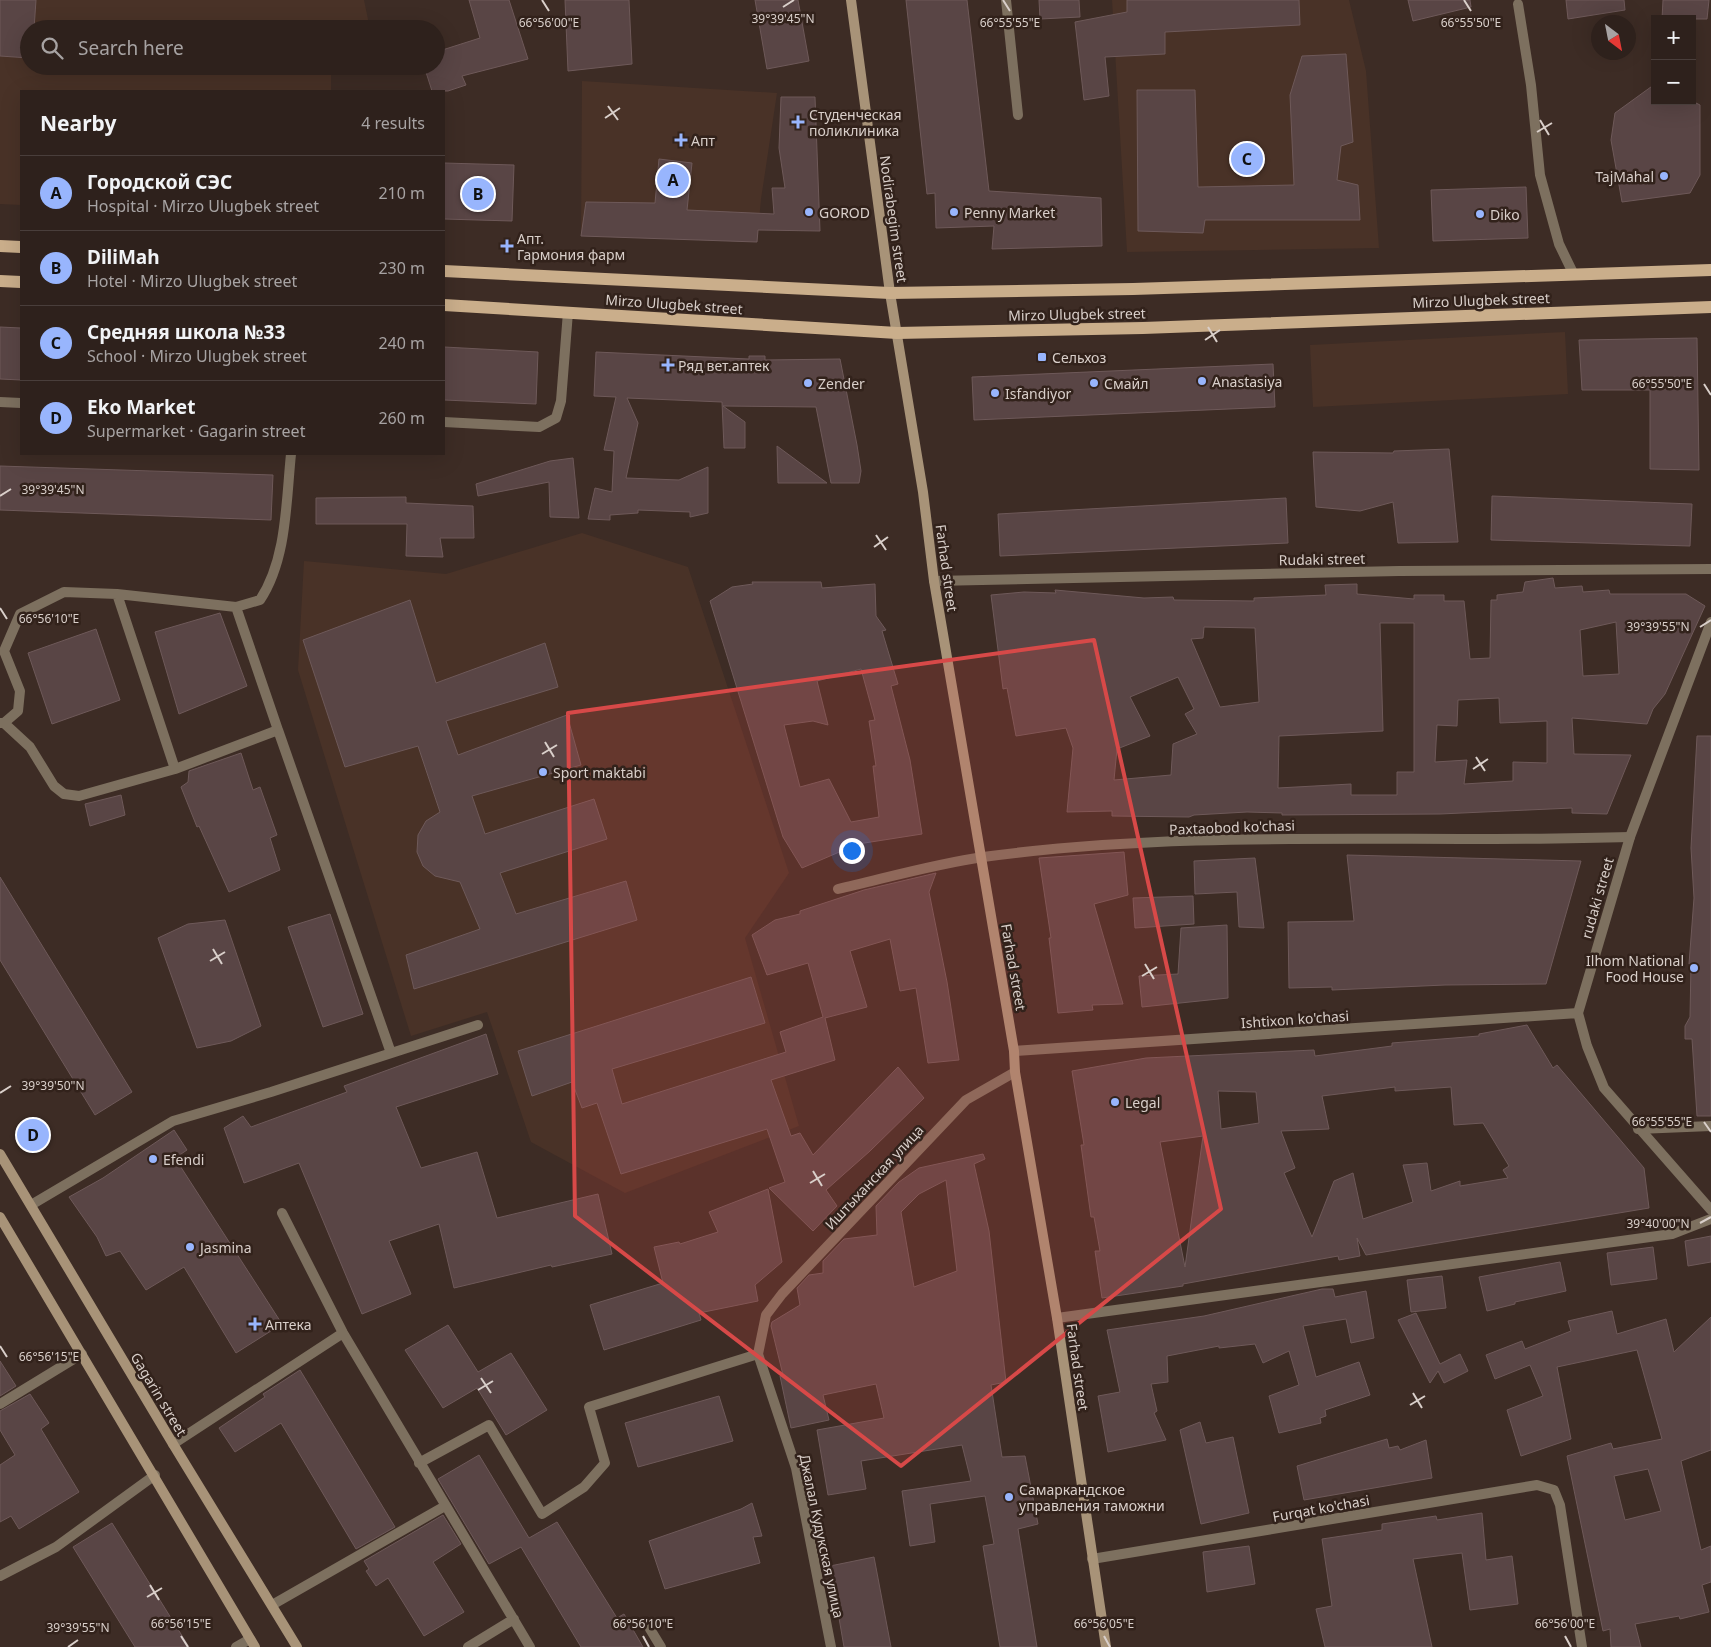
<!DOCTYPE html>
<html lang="en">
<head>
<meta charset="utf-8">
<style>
	:root { --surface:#2e211c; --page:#362925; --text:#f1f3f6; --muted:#a7a3a3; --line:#493e3b; --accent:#98b5fd }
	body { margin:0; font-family:"Noto Sans",sans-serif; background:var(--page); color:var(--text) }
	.controls { position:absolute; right:15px; top:15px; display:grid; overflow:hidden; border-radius:0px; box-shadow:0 5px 20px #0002 }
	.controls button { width:45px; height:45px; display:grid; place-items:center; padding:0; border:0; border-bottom:1px solid var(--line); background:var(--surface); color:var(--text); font:25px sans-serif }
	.compass { position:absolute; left:1591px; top:15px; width:45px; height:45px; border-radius:50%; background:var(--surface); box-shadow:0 5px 20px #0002; rotate:148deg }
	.you { position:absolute; left:851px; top:850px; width:18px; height:18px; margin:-12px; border:4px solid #fff; border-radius:50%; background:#1a73e8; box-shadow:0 0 0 8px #1a73e833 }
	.badge { display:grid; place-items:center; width:32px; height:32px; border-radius:50%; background:var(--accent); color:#111; font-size:16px; font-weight:700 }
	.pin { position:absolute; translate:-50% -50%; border:2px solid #fff; box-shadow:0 1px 5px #0006 }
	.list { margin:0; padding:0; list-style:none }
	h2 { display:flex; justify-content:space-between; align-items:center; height:65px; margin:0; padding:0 20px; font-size:21px }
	h2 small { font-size:16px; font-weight:400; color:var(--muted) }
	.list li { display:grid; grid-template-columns:32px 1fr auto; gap:15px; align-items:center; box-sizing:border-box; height:75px; padding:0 20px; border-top:1px solid var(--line) }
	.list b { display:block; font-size:19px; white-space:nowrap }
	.list p { margin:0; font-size:16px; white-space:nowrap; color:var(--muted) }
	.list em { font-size:16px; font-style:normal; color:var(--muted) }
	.icon { flex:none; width:28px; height:28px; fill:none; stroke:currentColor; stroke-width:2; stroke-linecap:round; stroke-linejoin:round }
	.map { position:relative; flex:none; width:1711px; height:1647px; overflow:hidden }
	.search { position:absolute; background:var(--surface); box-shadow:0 5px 20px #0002; left:20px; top:20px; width:425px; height:55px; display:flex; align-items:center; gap:12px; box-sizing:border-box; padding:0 18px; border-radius:28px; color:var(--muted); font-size:19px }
	.panel { position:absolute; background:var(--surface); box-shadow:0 5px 20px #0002; left:20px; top:90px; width:425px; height:365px; border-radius:0px }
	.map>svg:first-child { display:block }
</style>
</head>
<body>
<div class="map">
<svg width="1711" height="1647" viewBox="0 0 1711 1647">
	<rect width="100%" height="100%" fill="#3d2c25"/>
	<!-- built -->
	<path fill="#493227" d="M0,0H364L370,29H29V66H331V91H21V205L0,204Z
		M1112,0H1349L1366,71L1379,248L1127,252Z
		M582,81L777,93L761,199L757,242L581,236Z
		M1565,332L1568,394L1313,407L1310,345Z
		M582,533L688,567L789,873L745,938L799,1126L625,1193L531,1142L487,1012L411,1036L298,670L304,561L446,574Z"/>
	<!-- building -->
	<path fill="#594545" stroke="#6e5959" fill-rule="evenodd" d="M0,0H36L34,29H29V58L0,56Z
		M469,0H509L528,59L462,76L466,85L448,91H432L424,66H436V52L480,38Z
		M565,0H629L632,64L568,71Z
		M755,0H798L809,61L767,69Z
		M906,0H967L989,191L1101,198L1102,246L992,249L994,226L936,228L935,193L927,194Z
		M1039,0H1079L1080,17L1040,19Z
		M1127,0H1299L1300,25L1165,32V54L1105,57L1109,96L1084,100L1075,22L1127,12Z
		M1408,0H1470L1471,7L1413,21Z
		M1566,0H1624L1625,10L1568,19Z
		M1663,0H1709L1707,19H1662Z
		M1346,54L1353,142L1341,146L1337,180L1358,185L1360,220H1205L1203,233L1138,231L1137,90H1195L1198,187L1294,185L1290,95L1302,56Z
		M1655,84V101H1692L1700,105V175L1690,193L1622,202L1611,140L1615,113Z
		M781,97H815L820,231L758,230L757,242L581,236L586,202L655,203L659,159L692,163L687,210L774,214L772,188H785L779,148Z
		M444,163L514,165L512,221L444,219Z
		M1526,187L1528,238L1433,241L1431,190Z
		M0,327L21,328V380L0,379Z
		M1697,338L1699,470L1650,469V390H1582L1579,340Z
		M444,347L538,352L536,404L444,400Z
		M596,352L749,359V356H765V360L840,359L857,445L861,471L859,483H831L816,407L723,406L745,422V448H724L722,402L627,398L638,423L626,478L679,480L708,467V513L690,517V512L638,510V513L610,515V520L588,519L595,488L612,492L614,451L604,450L616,397L594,396Z
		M1273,364L1275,407L974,420L972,377Z
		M777,446L827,483H778Z
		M1449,449L1458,542L1398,543L1393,502L1360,511L1316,507L1313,452L1393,453L1394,451Z
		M573,458L579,518L550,517L549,482L478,496L476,484L550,461Z
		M0,466L273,475L271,520L0,510Z
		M1492,496L1692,504L1690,546L1491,540Z
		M406,497V503L473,506L474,538H440L443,557L406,556L407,524H316V498Z
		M1286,498L1288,543L1000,556L998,514Z
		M1553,578L1555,588L1582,586L1583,592L1609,590L1610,594H1686L1705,606L1665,694L1653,709L1647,724L1572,718L1574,754L1631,755L1607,814L1572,813V808L1440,814L1282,815V813L1247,812L1194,815L1189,817L1112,816V811L1067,812L1073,748L1066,728L1016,736L1007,688L1003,689L991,595L1024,592L1056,593L1055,590L1144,598L1173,597L1174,600L1254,601V598L1326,595L1325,585L1357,584V594L1414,599V595H1444V601H1464L1470,659L1490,658L1491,600H1497V595L1523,592L1525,582ZM1616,622L1619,674L1583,676L1580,630ZM1380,623H1414V772H1397V795H1351V784L1278,788L1279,736L1383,731ZM1204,627L1255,628L1259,702L1220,707L1191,639L1203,638ZM1178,677L1194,709L1185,714L1197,734L1173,744L1171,775L1114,780L1117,749L1150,736L1130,697ZM1499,698L1500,723L1547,721V763L1513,762V781L1464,784L1467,760L1435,762L1437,725L1457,726L1458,700Z
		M752,582H821L822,588L875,584L876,616L886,630L882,631L898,684L891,686L910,760L922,834L858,844L802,868L783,837L710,601L732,587L753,584ZM861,669L875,720L869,721L876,766H873L879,817L851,822L829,779L800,787L784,725L813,721L828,725L817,681Z
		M410,600L436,683L545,643L558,687L446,721L458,755L567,715L581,765L472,796L485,834L594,799L607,839L500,873L516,914L626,881L637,920L414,989L406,955L480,929L460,882L435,876L423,866L417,852L418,835L426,821L440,812L418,746L345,767L303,640Z
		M220,613L247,686L179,714L155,632Z
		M96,629L120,700L52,724L28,653Z
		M1697,736H1711V1116H1697L1692,1039H1685V1026L1690,1017L1691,964H1689L1694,898L1691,848Z
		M241,753L253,790L260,787L277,835L270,838L280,870L229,892L199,826L197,827L181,787L188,782L189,771Z
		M121,795L125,815L90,826L85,804Z
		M1124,852L1128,895L1094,904L1123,1004L1092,1005L1093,1010L1058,1013L1049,938H1051L1039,858Z
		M1347,855L1581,861L1546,984L1445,985L1332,990V987L1289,988L1288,922L1354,921Z
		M1255,858L1264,928L1239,927L1237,892L1195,894L1194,861Z
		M936,873L929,892L947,982L959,1060L928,1063L916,988L900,991L890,939L850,951L867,1007L825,1018L835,1060L771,1080L791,1136L800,1133L813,1155L898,1067L924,1098L870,1151L826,1190L837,1206L813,1231L769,1188L785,1182L767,1129L621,1174L597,1103L582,1108L572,1082L532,1096L518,1051L751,977L765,1023L612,1069L622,1104L786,1052L780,1032L823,1017L808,963L767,975L752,935L775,920L800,914V911L864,890Z
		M0,877L132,1092L95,1115L0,960Z
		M1193,896L1194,924L1135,928L1133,898Z
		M330,914L363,1014L323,1027L288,927Z
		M225,920L261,1026L231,1041L197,1048L158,938L188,924Z
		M1227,925L1228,998L1142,1007L1139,976L1178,974L1181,928Z
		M1527,1025L1553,1068L1557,1065L1644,1168L1649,1208L1366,1255L1357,1238L1360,1256L1339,1260L1338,1256L1183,1284V1286L1102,1298L1095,1251H1100L1094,1217H1091L1081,1145H1084L1072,1071L1146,1058L1314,1050L1315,1056L1392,1046V1043L1479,1036V1034ZM1395,1087V1091L1451,1087L1454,1125L1483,1123L1509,1166L1503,1170L1508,1178L1460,1186V1181L1431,1191L1427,1163L1403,1165L1413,1202L1363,1219L1353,1173L1334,1181L1312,1237L1284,1173L1295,1168L1281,1131L1329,1129L1322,1096ZM1218,1091L1256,1092L1259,1123L1221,1129ZM1203,1136L1185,1267L1160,1142Z
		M486,1034L498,1074L396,1107L421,1168L477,1152L497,1218L598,1194L612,1254L552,1267L551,1265L454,1288L439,1224L389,1241L411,1294L362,1314L299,1163L244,1183L224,1128L243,1116L251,1127L347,1092L344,1086Z
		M174,1130L187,1150L175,1158L282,1324L236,1353L184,1267L146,1290L120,1251L106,1256L97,1237L69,1197L103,1178Z
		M983,1154L985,1159L974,1164L989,1231L1006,1382L991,1385L1002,1457L1025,1456L1038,1524L1018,1529L1037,1647H1000L983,1546L994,1544L985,1496L930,1504L935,1542L910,1546L902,1491L971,1481L962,1445L861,1461L866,1489L828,1495L817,1430L884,1418L876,1384L823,1395L829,1420L791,1428L780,1376L783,1375L771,1326L772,1322L800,1305L797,1288L809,1275L823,1273V1261L844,1239L877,1235L876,1206L899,1182L919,1168ZM946,1180L957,1271L914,1287L901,1212L919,1194Z
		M768,1189L782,1262L755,1285L758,1301L699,1313L701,1320L604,1350L590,1305L663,1283L654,1247L679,1242L680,1244L718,1232L709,1212Z
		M1711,1236V1262L1688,1266L1685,1241Z
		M1653,1247L1657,1279L1611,1285L1607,1253Z
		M1560,1262L1566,1291L1515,1302V1304L1487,1311L1479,1277Z
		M1442,1276L1446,1308L1411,1312L1407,1280Z
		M1322,1289H1333L1335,1297L1366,1291L1374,1338L1351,1343L1346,1319L1303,1326L1316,1377L1359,1362L1370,1395L1325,1410L1326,1416L1320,1418L1321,1423L1279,1433L1269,1396L1299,1385L1289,1351L1263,1363L1255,1344L1219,1348V1346L1167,1356L1168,1382L1151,1384L1157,1411L1154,1413L1166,1440L1108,1452L1098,1396L1120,1392L1107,1330L1204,1316Z
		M1612,1311L1617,1334L1666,1319L1674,1352L1711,1317V1450L1681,1461L1701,1550L1711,1546V1582L1702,1585L1709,1612L1680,1619L1679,1616L1635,1624L1641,1647H1611L1610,1629L1603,1631L1567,1456L1611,1443L1613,1449L1662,1439L1637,1350L1557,1367L1571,1439L1521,1456L1507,1410L1543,1396L1530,1365L1495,1379L1486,1355L1522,1341L1525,1349L1571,1331L1568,1321ZM1648,1469L1661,1511L1625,1520L1614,1476Z
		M1416,1313L1440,1364L1460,1354L1468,1371L1444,1383L1438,1371L1430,1383L1398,1320Z
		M448,1325L478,1372L511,1353L547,1410L506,1435L477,1388L443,1408L405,1350Z
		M0,1361L16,1386L0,1396Z
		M300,1370L395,1527L356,1549L281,1423L235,1452L219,1428L265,1397L263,1394Z
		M30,1394L49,1423L41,1429L79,1492L19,1529L11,1516L0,1522V1465L15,1455L0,1430V1411Z
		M719,1396L733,1441L638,1467L625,1423Z
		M1200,1422L1206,1443L1233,1437L1249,1513L1201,1524L1180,1430Z
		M1387,1439L1389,1448L1398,1446L1400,1450L1426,1440L1432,1478L1304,1500L1297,1466Z
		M479,1455L529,1538L557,1522L617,1618L624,1614L643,1647H581L521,1547L489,1564L438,1479Z
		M752,1503L762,1536L753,1537L760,1563L665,1589L649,1541L741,1509Z
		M1482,1513L1486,1560L1512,1556L1518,1604L1470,1610L1462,1553L1413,1559L1432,1647H1325L1316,1609L1332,1606L1322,1539L1382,1530V1524L1436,1516L1437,1520Z
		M443,1515L461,1544L433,1562L464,1612L424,1636L388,1578L376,1586L366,1571L369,1569L364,1561Z
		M112,1523L189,1647H135L73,1547Z
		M1249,1546L1255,1584L1207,1592L1203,1552Z
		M874,1557L891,1647H844L830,1566Z"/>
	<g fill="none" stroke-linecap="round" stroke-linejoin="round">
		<!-- lane -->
		<path stroke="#7d705f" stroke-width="10" d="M1006,0L1018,115
			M0,402L21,403
			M444,422L539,427L556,418L561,401L568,312
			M934,581L1399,571L1711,569
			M117,594L236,607L260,600C287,559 286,502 291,454
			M0,723H4L30,747L54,786L64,794L79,796L175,769L278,730L236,607
			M4,723L18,711L20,691L4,651L20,614L64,592L117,594L175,769
			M278,730L391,1053
			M838,889C886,878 935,864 983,857C1197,828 1414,844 1630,837
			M1638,1129L1711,1126
			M31,1205L173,1121L271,1092L478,1025
			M282,1213L343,1333L530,1647
			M1057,1318L1672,1234L1711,1219
			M0,1404L82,1354
			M173,1444L343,1333
			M419,1463L489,1425L542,1514L584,1487L605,1463L589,1407L758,1354
			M1092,1559L1537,1485L1554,1490L1560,1505L1582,1647
			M0,1576L56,1547L155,1475
			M272,1605L445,1506
			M650,1629L661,1647
			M236,1647L250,1639
			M468,1647L514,1619"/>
		<!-- street -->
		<path stroke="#7d705f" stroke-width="10" d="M1518,4L1531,85L1540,175L1559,244L1574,275
			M1711,622L1630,837L1578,1013L1587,1046L1604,1088L1711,1210
			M1014,1051L1578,1013
			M831,1647L796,1468L758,1354L766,1315L782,1294L966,1100L1015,1072"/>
		<!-- secondary -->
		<path stroke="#a89378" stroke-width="10" d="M851,0L890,293L923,492L934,581L1014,1051L1015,1072L1057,1318L1106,1647
			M0,1154L173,1444L297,1647
			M0,1217L255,1647"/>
		<!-- primary -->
		<path stroke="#caae8b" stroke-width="12" d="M0,246L21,247
			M444,271L890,293L1133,289L1711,270
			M0,281L21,282
			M444,305L897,333L1143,328L1711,307"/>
	</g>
	<!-- marked area -->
	<path fill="#d74948" fill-opacity="0.2" stroke="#d74948" stroke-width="4" stroke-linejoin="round" d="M1094,640L1221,1209L901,1466L575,1216L568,713Z"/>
	<!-- ticks -->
	<path fill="none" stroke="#d9cfca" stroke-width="2" d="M542,0L549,11M1003,0L1010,11M1464,0L1471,11M783,7L794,0M608,106L618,120M605,118L620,108M1540,120L1549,135M1537,132L1552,123M1208,327L1217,342M1205,340L1220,330M1704,384L1711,395M0,496L11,489M876,535L886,550M874,547L888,537M0,608L7,619M1700,627L1711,620M545,742L554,757M542,754L557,745M1476,757L1485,771M1473,769L1488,759M213,949L222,964M210,961L225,952M1145,964L1154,979M1142,976L1157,967M0,1093L11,1086M1704,1122L1711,1132M813,1171L822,1186M810,1183L825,1174M1700,1223L1711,1217M0,1346L7,1357M481,1378L491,1393M478,1390L493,1381M1413,1393L1422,1408M1410,1405L1425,1396M150,1585L159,1600M147,1597L162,1588M181,1636L188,1647M643,1636L649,1647M1104,1636L1110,1647M1565,1636L1571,1647M68,1647L78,1640"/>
	<!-- markers -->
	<g fill="#98b5fd" stroke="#32221b" stroke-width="2">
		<path d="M795.5 114.5h5v5h5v5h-5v5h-5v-5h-5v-5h5z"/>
		<path d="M678.5 132.5h5v5h5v5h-5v5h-5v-5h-5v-5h5z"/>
		<circle cx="1664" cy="176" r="5"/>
		<circle cx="809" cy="212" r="5"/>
		<circle cx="954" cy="212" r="5"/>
		<circle cx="1480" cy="214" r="5"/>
		<path d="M504.5 238.5h5v5h5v5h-5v5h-5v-5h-5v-5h5z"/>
		<rect x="1037" y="352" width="10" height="10" rx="2.5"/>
		<path d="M665.5 357.5h5v5h5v5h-5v5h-5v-5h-5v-5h5z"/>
		<circle cx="1202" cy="381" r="5"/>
		<circle cx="808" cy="383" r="5"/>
		<circle cx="1094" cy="383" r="5"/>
		<circle cx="995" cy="393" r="5"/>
		<circle cx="543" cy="772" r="5"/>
		<circle cx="1694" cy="968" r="5"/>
		<circle cx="1115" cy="1102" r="5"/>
		<circle cx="153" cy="1159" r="5"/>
		<circle cx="190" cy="1247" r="5"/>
		<path d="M252.5 1316.5h5v5h5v5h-5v5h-5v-5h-5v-5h5z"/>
		<circle cx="1009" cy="1497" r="5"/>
	</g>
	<g text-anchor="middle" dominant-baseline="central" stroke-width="5" stroke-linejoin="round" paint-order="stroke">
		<!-- poi labels -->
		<g font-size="14" fill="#d9cfca" stroke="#32221b" text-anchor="start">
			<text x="809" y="114">Студенческая<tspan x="809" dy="16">поликлиника</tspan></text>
			<text x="691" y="140">Апт</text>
			<text x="1654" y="176" text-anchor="end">TajMahal</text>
			<text x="819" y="212">GOROD</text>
			<text x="964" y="212">Penny Market</text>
			<text x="1490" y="214">Diko</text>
			<text x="517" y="238">Апт.<tspan x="517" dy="16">Гармония фарм</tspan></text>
			<text x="1052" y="357">Сельхоз</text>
			<text x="678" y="365">Ряд вет.аптек</text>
			<text x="1212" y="381">Anastasiya</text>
			<text x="818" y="383">Zender</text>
			<text x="1104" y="383">Смайл</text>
			<text x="1005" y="393">Isfandiyor</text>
			<text x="553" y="772">Sport maktabi</text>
			<text x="1684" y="960" text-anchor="end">Ilhom National<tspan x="1684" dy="16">Food House</tspan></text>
			<text x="1125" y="1102">Legal</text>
			<text x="163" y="1159">Efendi</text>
			<text x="200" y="1247">Jasmina</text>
			<text x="265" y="1324">Аптека</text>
			<text x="1019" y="1489">Самаркандское<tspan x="1019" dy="16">управления таможни</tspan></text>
		</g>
		<!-- street labels -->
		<g font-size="14" fill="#d9cfca" stroke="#32221b">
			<text transform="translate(894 219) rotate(82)">Nodirabegim street</text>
			<text transform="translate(1481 300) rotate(-2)">Mirzo Ulugbek street</text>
			<text transform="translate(674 304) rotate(4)">Mirzo Ulugbek street</text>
			<text transform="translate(1077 314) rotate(-1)">Mirzo Ulugbek street</text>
			<text transform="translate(1322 559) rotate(-1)">Rudaki street</text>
			<text transform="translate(947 568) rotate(82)">Farhad street</text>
			<text transform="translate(1232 827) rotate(-2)">Paxtaobod ko'chasi</text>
			<text transform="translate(1597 898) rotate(-74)">rudaki street</text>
			<text transform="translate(1014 967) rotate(80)">Farhad street</text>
			<text transform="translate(1295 1019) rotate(-4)">Ishtixon ko'chasi</text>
			<text transform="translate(874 1177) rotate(-47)">Иштыханская улица</text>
			<text transform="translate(1078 1367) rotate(82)">Farhad street</text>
			<text transform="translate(159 1394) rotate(59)">Gagarin street</text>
			<text transform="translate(1321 1508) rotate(-10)">Furqat ko'chasi</text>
			<text transform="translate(822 1536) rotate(78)">Джалал Кудукская улица</text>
		</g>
	</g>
	<g font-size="12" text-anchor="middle" fill="#d9cfca" stroke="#32221b" stroke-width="5" stroke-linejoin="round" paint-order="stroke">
		<text x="783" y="23">39°39'45"N</text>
		<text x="549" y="27">66°56'00"E</text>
		<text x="1010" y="27">66°55'55"E</text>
		<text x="1471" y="27">66°55'50"E</text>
		<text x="1662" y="388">66°55'50"E</text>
		<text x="53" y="494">39°39'45"N</text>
		<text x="49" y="623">66°56'10"E</text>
		<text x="1658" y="631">39°39'55"N</text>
		<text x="53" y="1090">39°39'50"N</text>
		<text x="1662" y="1126">66°55'55"E</text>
		<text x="1658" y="1228">39°40'00"N</text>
		<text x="49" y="1361">66°56'15"E</text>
		<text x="181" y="1628">66°56'15"E</text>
		<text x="643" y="1628">66°56'10"E</text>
		<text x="1104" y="1628">66°56'05"E</text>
		<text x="1565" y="1628">66°56'00"E</text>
		<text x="78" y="1632">39°39'55"N</text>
	</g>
</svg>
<div class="controls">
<button>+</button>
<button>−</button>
</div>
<svg class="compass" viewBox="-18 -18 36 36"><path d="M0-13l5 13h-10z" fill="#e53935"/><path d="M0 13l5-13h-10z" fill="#a7a3a3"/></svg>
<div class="you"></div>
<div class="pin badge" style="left:673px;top:180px">A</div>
<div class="pin badge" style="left:478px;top:194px">B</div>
<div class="pin badge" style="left:1247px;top:159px">C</div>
<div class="pin badge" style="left:33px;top:1135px">D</div>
<div class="search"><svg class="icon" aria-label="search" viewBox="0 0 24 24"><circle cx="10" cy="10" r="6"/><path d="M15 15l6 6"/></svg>Search here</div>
<section class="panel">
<h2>Nearby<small>4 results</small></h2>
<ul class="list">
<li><span class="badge">A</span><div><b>Городской СЭС</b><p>Hospital · Mirzo Ulugbek street</p></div><em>210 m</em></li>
<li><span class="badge">B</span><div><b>DiliMah</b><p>Hotel · Mirzo Ulugbek street</p></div><em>230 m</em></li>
<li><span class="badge">C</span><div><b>Средняя школа №33</b><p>School · Mirzo Ulugbek street</p></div><em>240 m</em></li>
<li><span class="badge">D</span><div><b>Eko Market</b><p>Supermarket · Gagarin street</p></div><em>260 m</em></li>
</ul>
</section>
</div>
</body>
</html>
